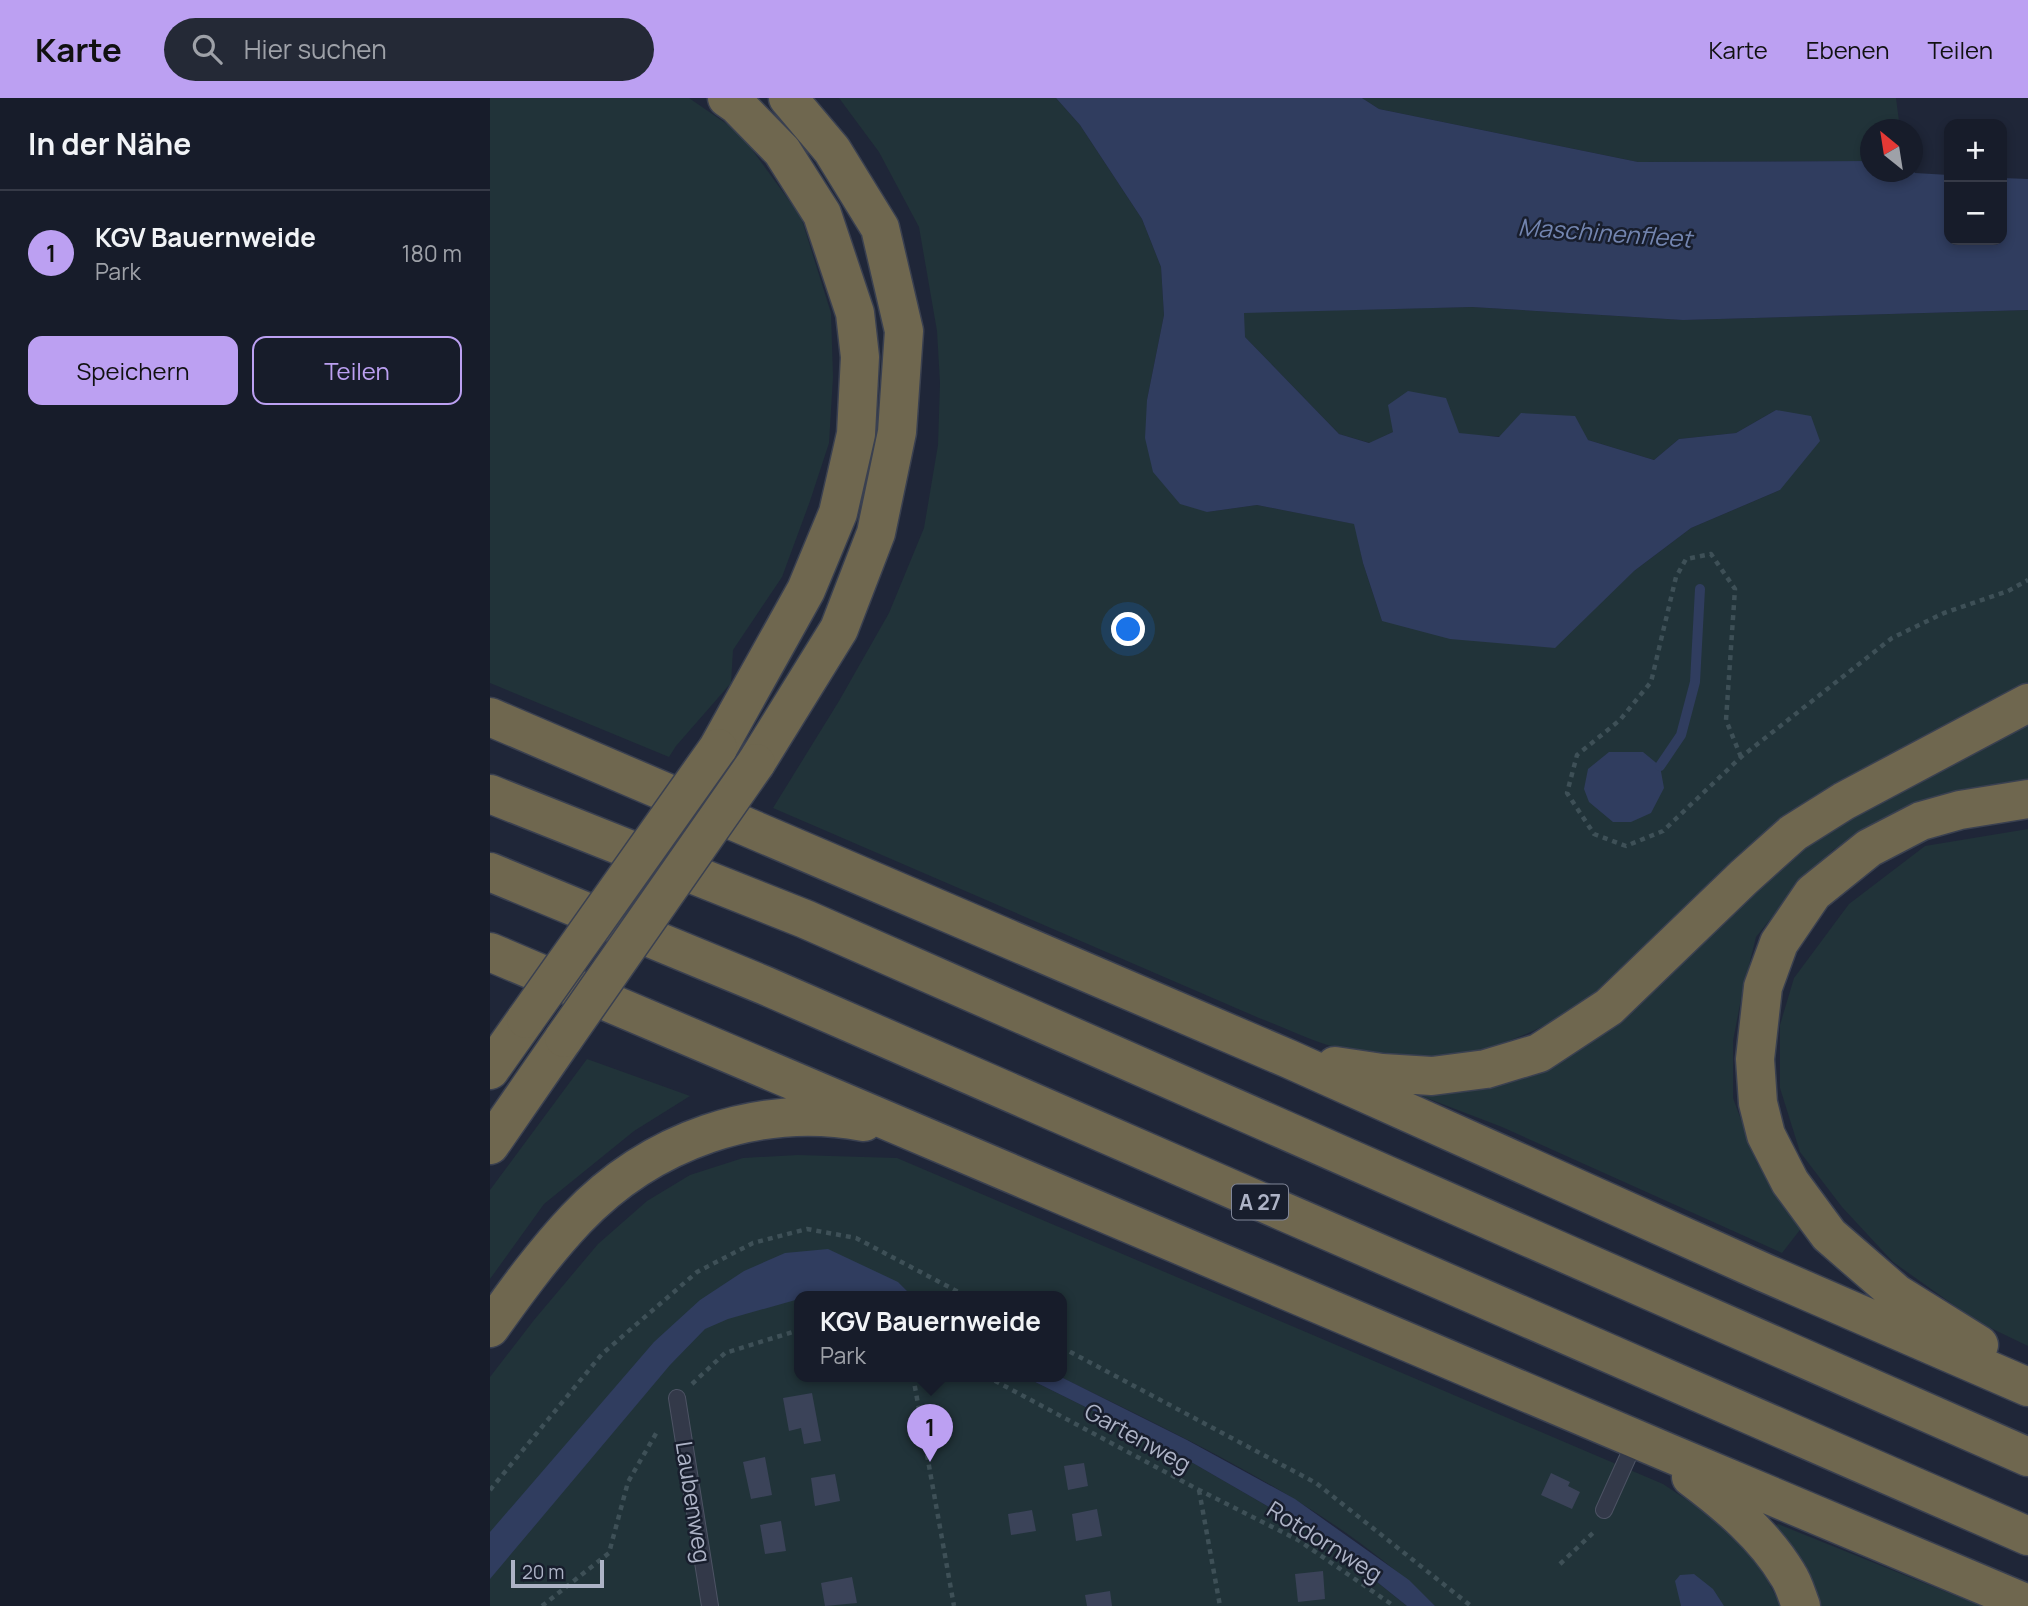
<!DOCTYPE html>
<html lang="de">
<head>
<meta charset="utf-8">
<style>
	:root { --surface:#171c2a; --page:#242936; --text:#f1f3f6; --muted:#9ea1a8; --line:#363a47; --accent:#bca0f2 }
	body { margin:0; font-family:Manrope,sans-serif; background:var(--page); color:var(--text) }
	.controls { position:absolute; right:21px; top:21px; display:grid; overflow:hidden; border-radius:14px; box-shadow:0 4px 10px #0003 }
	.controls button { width:63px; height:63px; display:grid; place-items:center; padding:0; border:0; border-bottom:2px solid var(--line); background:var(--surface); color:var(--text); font:35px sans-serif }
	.compass { position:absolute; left:1370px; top:21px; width:63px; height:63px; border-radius:50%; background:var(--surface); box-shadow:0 4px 10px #0003; rotate:330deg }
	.scale { position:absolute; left:21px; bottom:18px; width:93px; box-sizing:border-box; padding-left:7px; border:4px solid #adb3c6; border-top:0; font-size:19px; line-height:24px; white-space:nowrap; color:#adb3c6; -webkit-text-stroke:5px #181e2d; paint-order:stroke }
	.you { position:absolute; left:639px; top:532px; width:24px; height:24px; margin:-18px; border:5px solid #fff; border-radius:50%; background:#1a73e8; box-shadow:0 0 0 10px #1a73e833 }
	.badge { display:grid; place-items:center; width:46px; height:46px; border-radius:50%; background:var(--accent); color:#111; font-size:23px; font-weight:700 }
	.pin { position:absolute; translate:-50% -58px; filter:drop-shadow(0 2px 4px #0008) }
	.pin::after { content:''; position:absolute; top:37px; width:24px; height:21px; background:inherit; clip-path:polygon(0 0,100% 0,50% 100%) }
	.popup { position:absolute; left:304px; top:1193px; width:273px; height:91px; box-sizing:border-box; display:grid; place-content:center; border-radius:14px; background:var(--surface); filter:drop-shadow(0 2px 5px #0005); font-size:23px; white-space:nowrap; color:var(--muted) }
	.popup b { font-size:26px; color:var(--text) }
	.popup::after { content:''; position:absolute; left:50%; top:100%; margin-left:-14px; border:14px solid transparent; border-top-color:var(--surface) }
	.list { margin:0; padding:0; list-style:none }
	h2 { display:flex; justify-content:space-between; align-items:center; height:91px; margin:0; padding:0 28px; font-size:30px }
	h2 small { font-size:23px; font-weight:400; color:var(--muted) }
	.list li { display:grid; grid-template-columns:46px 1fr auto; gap:21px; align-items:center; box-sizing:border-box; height:126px; padding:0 28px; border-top:2px solid var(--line) }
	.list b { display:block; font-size:26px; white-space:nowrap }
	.list p { margin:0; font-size:23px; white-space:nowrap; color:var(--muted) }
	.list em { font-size:23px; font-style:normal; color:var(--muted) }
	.actions { display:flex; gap:14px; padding:21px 28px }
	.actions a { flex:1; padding:16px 0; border:2px solid var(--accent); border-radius:14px; text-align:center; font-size:24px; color:var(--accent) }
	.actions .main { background:var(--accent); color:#111 }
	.icon { flex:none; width:38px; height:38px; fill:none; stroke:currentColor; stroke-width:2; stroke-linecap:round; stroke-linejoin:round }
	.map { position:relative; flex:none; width:1538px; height:1508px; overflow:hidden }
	header { display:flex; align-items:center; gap:42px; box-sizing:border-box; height:98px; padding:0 35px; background:var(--accent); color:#111 }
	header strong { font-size:33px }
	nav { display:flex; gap:38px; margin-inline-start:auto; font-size:24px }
	.search { width:490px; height:63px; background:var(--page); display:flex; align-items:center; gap:18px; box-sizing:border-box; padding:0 24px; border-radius:38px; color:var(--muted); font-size:26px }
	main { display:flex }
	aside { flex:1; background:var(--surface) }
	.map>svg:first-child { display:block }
</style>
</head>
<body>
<header>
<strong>Karte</strong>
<div class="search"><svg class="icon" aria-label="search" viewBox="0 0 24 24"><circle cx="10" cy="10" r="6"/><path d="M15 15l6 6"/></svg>Hier suchen</div>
<nav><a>Karte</a><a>Ebenen</a><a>Teilen</a></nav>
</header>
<main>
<aside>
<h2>In der Nähe<small></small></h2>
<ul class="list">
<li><span class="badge">1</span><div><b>KGV Bauernweide</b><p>Park</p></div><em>180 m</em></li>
</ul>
<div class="actions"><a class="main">Speichern</a><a>Teilen</a></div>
</aside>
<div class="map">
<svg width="1538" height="1508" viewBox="0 0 1538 1508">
	<rect width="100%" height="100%" fill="#1f2638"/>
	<!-- green -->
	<path fill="#213339" d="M0,0H199L250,35L311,119L341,215L343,279L339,345L320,403L292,479L243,552L241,585L186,648L179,659L0,585Z
		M349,0H566L590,27L652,121L671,169L674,217L657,302L717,414L767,407L865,426L873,465L892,523L1144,473L1201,430L1290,392L1286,312L1246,335L1189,341L1164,362L1098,342L903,334L880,345L849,336L754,238V214L982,209L1193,222L1538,212V586L1373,675L1091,907C1012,956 936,974 844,949C819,942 793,929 769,920L283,710L349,603L399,515L434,430L448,347L450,285L447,233L429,129L389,54Z
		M872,0H1406L1410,31L1380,32V63L1148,64L889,11Z
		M1538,619V683L1512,685L1441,701L1399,718L1343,752L1311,783L1266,839L1252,896L1243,943V1000L1267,1065L1313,1128L1292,1155L1012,1029L926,996L987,985L1351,725Z
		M1538,731V1248L1486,1223L1403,1164L1352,1109L1310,1054L1290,990V927L1304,880L1359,806L1435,748Z
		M97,961L200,998L144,1033L54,1106L0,1181V1092Z
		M308,1057L407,1060L1173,1386L1232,1425L1268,1465L1291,1508H945C839,1405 700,1343 569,1278H571V1198H309V1278H533L670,1346L793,1417L836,1443L917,1508H0V1279L44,1222L108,1146L157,1103L200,1077L253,1060Z
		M1288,1426L1491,1508H1327L1285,1428Z"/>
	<!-- water -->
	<path fill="#303d5f" d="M566,0H872L889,11L1148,64L1380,63V74L1423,73L1425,75L1459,77V142H1512V80L1538,81V212L1193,222L982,209L754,215L755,239L849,336L879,345L903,334L898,307L918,293L956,300L969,335L1009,339L1031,315L1085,318L1098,342L1164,362L1189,341L1246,335L1286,312L1321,318L1330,343L1290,392L1201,430L1144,473L1065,550L960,541L892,523L873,465L864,426L767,407L717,414L690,406L663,374L655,340L657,302L674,217L671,169L652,121L590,27Z
		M1119,654H1153L1170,668L1174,690L1161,715L1141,724H1123L1099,704L1094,691L1098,671Z
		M338,1151L408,1184L422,1198H370L362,1194L309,1198V1201L238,1221L215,1231L180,1267L0,1481V1434L164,1244L210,1202L254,1173L295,1155Z
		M533,1278H569L697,1342L805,1401L919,1482L945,1508H917L836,1443L793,1417L670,1346Z
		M1204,1476L1223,1491L1234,1508H1191L1185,1483L1190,1477Z"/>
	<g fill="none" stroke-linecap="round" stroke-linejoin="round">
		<!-- stream -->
		<path stroke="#303d5f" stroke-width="10" d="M1170,668L1191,637L1205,584L1210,491"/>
	</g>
	<!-- building -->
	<path fill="#3b4359" d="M322,1295L331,1343L314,1346L311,1330L299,1333L293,1300Z
		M275,1359L282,1397L261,1401L253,1364Z
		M594,1365L598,1388L578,1392L574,1368Z
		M1061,1375L1080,1384L1078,1388L1090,1394L1082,1411L1051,1397Z
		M345,1376L350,1403L325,1408L321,1380Z
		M607,1411L612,1438L586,1443L582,1416Z
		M542,1412L546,1433L521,1437L518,1416Z
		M291,1423L296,1453L275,1456L270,1427Z
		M833,1473L835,1501L808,1504L805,1476Z
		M362,1479L367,1505L335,1508L331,1485Z
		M620,1493L622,1508H597L595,1497Z"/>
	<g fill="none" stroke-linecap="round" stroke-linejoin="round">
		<!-- lane casing -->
		<g stroke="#4d5364" stroke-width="18">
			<path id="lane" d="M187,1300L220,1508
				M1114,1412L1146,1341"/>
		</g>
		<!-- highway casing -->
		<g stroke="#3a4050" stroke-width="41">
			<path id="highway" d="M0,619L799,961L1273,1174L1538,1289
				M228,650L316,492L348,415L366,336L370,259L365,215L332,116L292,53L247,7L237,0
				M266,665L349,531L386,435L407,334L414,233L390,130L342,52L298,0
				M0,696L315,821L1538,1359
				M0,774L276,888L1538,1438
				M0,854C514,1069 1024,1292 1538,1506
				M845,968L892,975L942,978L996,971L1049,955L1119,909L1254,779L1303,735L1354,703L1538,605
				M0,972L36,921
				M0,1047L74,940
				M0,1230C27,1192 54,1155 86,1121C160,1043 268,1004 374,1024
				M1489,1247L1407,1196L1339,1137L1300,1084L1276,1037L1268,1005L1265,961L1273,889L1289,845L1323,795L1379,750L1431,723L1470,712L1538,701
				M1201,1379C1237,1406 1275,1438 1298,1477C1304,1486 1307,1498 1311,1508"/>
		</g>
		<!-- path -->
		<path stroke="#3e5057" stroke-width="4.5" stroke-dasharray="5 5" stroke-linecap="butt" d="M1251,659L1236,622L1245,491L1221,456L1196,461L1186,479L1161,584L1130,622L1087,657L1077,695L1104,736L1136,748L1173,733L1251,659L1402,540L1454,515L1518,493L1538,482
			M571,1249L826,1385L981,1508
			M423,1278L464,1508
			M496,1278L709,1392L808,1442L904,1508
			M202,1286L235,1255L309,1232
			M0,1392L112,1256L207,1174L263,1145L317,1131L366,1140L476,1198
			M709,1392L730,1508
			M1070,1466L1105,1433
			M52,1508L119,1455L138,1384L168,1332"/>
		<!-- lane -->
		<use href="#lane" stroke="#333949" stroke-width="16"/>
		<!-- highway -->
		<use href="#highway" stroke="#6f674f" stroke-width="38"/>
		<!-- highway-bridge casing -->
		<g stroke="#3a4050" stroke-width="41" stroke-linecap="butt">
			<path id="highway-bridge" d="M36,921L228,650
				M74,940L266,665"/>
		</g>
		<!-- highway-bridge -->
		<use href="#highway-bridge" stroke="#6f674f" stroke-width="38"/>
	</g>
	<g text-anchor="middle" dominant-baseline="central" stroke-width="5" stroke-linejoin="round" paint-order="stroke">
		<!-- shield labels -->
		<rect fill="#181e2d" stroke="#808698" stroke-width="2" x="742" y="1086.5" width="56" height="35" rx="5"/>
		<g font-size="21" font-weight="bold" fill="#adb3c6">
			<text x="770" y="1104">A 27</text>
		</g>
		<!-- street labels -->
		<g font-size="23" fill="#adb3c6" stroke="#181e2d">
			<text transform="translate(648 1339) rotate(29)">Gartenweg</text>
			<text transform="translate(204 1404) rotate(81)">Laubenweg</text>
			<text transform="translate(835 1443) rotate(32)">Rotdornweg</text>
		</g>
		<!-- water labels -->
		<g font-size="24" font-style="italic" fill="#7385b0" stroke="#181e2d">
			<text transform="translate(1115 134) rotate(4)">Maschinenfleet</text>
		</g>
	</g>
</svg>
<div class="controls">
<button>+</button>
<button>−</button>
</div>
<svg class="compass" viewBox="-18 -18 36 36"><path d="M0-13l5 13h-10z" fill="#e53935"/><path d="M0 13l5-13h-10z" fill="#9ea1a8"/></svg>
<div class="scale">20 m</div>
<div class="you"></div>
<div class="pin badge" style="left:440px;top:1364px">1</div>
<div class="popup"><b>KGV Bauernweide</b>Park</div>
</div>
</main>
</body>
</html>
